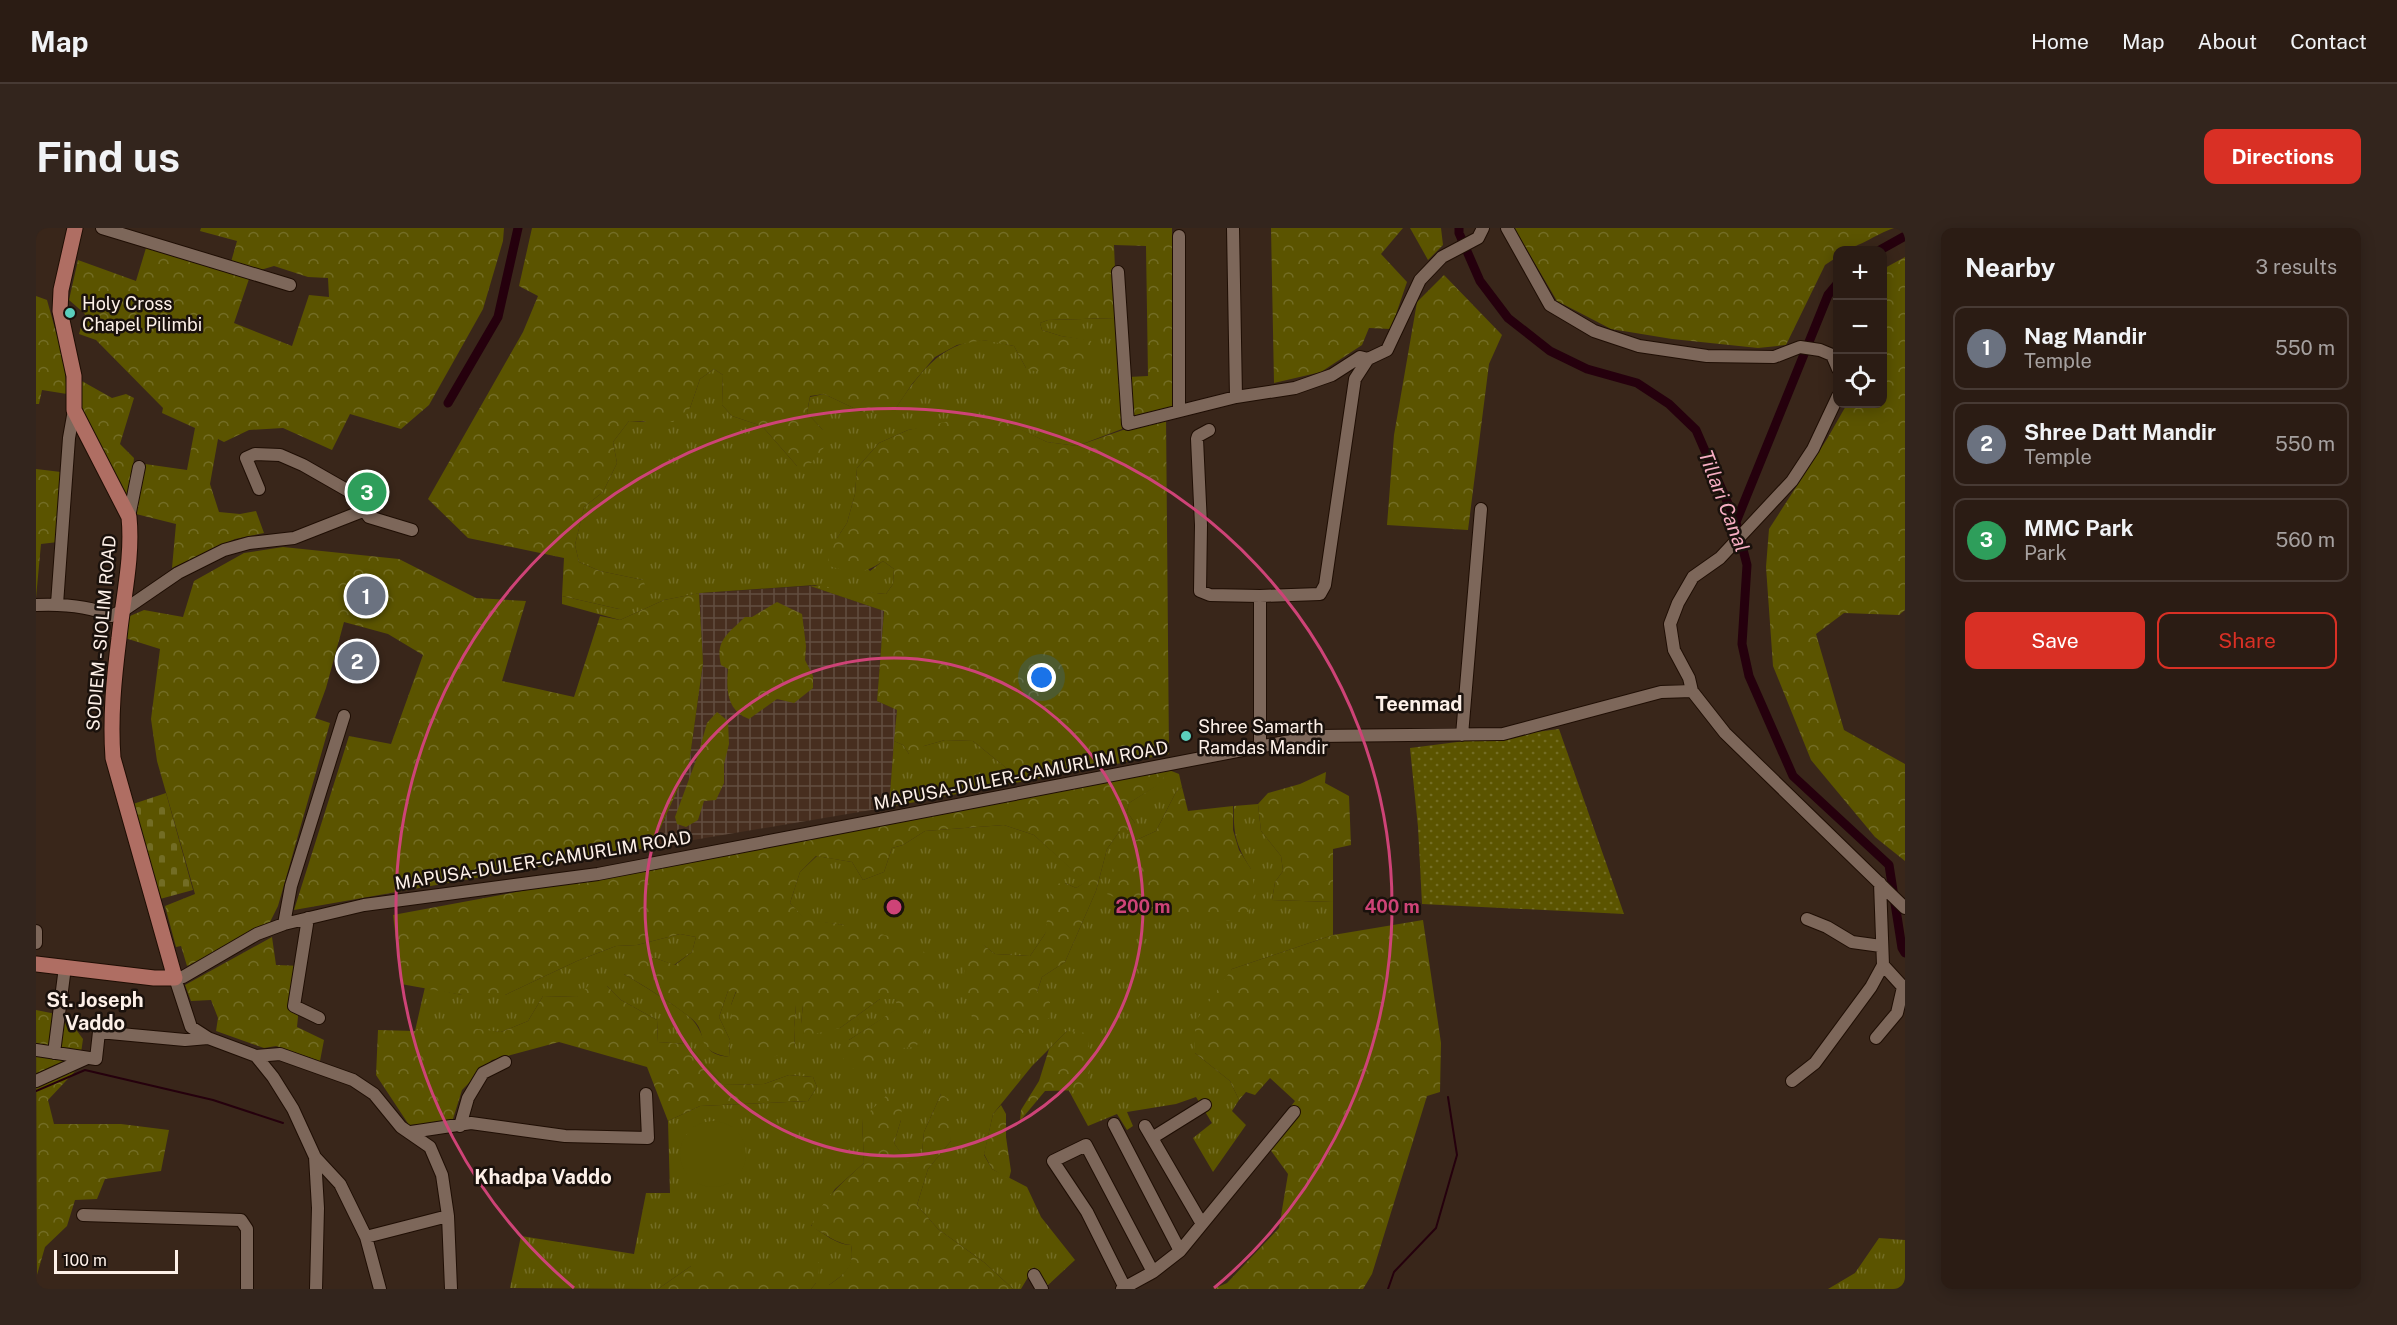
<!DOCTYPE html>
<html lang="en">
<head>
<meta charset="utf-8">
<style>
	:root { --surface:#2b1c14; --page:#33251d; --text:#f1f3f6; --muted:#a6a1a0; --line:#473a34; --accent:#d93025 }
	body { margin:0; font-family:"Public Sans",sans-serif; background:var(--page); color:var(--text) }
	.controls { position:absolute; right:18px; top:18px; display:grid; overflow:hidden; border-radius:12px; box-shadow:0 3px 15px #0003 }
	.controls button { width:54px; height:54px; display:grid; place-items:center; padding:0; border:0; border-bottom:2px solid var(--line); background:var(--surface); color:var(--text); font:30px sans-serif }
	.scale { position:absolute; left:18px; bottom:15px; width:124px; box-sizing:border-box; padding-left:6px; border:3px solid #fdf0e8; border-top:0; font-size:16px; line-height:21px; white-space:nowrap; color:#fdf0e8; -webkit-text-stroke:4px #1a110c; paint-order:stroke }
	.you { position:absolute; left:1006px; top:450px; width:21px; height:21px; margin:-15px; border:4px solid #fff; border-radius:50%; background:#1a73e8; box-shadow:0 0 0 9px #1a73e833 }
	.badge { display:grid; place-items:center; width:39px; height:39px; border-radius:50%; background:var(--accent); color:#fff; font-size:20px; font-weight:700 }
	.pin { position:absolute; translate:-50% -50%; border:3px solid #fff; box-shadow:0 2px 6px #0006 }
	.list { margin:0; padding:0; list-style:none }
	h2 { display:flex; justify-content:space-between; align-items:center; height:78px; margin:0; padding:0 24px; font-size:26px }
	h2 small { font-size:20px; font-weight:400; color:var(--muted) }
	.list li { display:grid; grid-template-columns:39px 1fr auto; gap:18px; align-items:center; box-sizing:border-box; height:84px; margin:0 12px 12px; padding:0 12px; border:2px solid var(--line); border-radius:12px }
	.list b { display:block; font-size:22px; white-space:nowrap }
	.list p { margin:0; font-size:20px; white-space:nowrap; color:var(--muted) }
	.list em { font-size:20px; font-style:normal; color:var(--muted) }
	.actions { display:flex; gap:12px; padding:18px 24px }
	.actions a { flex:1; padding:14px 0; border:2px solid var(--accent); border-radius:12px; text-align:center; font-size:21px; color:var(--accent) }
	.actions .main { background:var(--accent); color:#fff }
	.icon { flex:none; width:33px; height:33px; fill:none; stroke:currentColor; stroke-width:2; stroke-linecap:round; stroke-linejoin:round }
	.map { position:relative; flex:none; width:1869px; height:1061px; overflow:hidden; border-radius:12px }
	header { display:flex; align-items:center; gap:36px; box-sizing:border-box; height:84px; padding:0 30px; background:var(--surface); border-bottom:2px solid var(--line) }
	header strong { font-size:28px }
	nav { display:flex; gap:33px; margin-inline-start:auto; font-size:21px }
	.intro { display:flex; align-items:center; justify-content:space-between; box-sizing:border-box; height:144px; padding:0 36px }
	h1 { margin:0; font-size:42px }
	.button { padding:15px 27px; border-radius:12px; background:var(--accent); color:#fff; font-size:21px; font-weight:700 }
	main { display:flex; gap:36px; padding:0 36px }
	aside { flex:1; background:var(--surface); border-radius:12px; box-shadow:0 3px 15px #0003 }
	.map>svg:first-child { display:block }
</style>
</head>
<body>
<header>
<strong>Map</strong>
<nav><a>Home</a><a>Map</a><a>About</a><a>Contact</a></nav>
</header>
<div class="intro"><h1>Find us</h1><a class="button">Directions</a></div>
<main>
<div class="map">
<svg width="1869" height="1061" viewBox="0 0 1869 1061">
	<defs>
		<pattern id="industrial-grid" width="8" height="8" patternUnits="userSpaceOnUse" patternTransform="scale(1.5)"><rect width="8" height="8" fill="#472e1f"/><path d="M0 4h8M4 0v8" fill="none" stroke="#624d40"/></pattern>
		<pattern id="grass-tufts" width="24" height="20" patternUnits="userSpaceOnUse" patternTransform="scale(1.5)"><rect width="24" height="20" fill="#5b5400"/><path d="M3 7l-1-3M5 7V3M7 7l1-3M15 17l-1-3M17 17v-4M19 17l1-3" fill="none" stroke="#736d25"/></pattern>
		<pattern id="forest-crowns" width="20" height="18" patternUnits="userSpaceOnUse" patternTransform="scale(1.5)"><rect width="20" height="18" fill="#5b5400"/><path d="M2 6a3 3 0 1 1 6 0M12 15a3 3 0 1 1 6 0" fill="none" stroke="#736d25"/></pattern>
		<pattern id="cemetery-stones" width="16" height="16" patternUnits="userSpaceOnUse" patternTransform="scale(1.5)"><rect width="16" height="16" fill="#5b5400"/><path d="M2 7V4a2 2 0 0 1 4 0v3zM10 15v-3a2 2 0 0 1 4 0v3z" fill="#736d25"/></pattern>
		<pattern id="park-dots" width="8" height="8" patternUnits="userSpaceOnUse" patternTransform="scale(1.5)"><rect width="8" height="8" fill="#5b5400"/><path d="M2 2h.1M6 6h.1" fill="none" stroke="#736d25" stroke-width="1.8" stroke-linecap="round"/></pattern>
	</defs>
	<rect width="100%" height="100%" fill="#39261a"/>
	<!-- industrial -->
	<path fill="url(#industrial-grid)" d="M774,358L848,383L841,473L861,482L853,579L616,619L653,536L667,435L663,365Z"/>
	<!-- grass -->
	<path fill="url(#grass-tufts)" d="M1081,90L1086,201L1041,218L1011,214L958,189L872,202L843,215L821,240L819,266L811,295L801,310L834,343L847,333L858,341L857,356L850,366L792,361L779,357L664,365L628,372L584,392L526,376V368L583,381L607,352L564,343L543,334L539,317L548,279L567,264L581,235L577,214L593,193L607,194L654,180L664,151L678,141L687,147L686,177L696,188L726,198L761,238L787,202L771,185L774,169L788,166L826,184L860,180C881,148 904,115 945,112C955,112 968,116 978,118L990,140L1054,113L1025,108L1006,102L1004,95L1012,92Z
		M909,512L937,513L979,547V555L853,579L858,513L867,517L873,526L888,518Z
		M1133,542L1143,546L1146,559L1140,564L1120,603L1096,614L1215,641C1200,618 1197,605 1198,578L1222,576L1225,603L1245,628L1247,643L1239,654L1236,672L1297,674V707L1196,741L1159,825L1194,853L1203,872L1196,883L1210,897L1177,944L1157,910L1176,895L1160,869L1140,876L1091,884L1097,898L1091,902L1081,886L1052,898L1032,861L1050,862L1031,803L996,838L957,886L948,927L956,941L991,959L1005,989L1039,1032L1011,1058L998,1039L985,1061H977L949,1035L902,1001L881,977L892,941L915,913L905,866L888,904L886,925L872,936L858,915L865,892L826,891L828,935L799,961L775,998C788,1005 800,1017 815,1017C819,1039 810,1045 793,1057V1061H775L780,1055L761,1038H655L622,1061L474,1060L485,1008L598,1026L610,965H634L632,893L664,878L772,873L781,859L777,849L753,847L728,856L687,857L651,816L622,814L621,792L585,772L571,758L541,769L507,768L492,793L465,804L435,802L379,803L389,759L426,767H469L541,733L580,718L601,717L644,706L660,709L656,724L638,737L619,730L588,746C602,755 651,783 659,795C672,813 665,826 693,829L694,812L683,789L692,763H700L695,777L759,820L758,800L760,777H767L765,796L804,800L844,771H859L863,780L813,812L832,837L900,783L808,697L769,692L754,675L764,644L781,628L816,634L827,652L848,644L856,620L867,617L889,603L968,597L998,607L1050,654L1040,660L1029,655L1009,706L994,728L959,726L946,716L1001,764L1006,749L1029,734L1060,663L1071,621L1083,604L1099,595L1091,584L1093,575L1121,557Z
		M1843,1010L1869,1012V1061H1792L1819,1045Z"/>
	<!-- forest -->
	<path fill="url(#forest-crowns)" d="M165,0H468L467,13L447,81L393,177L365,201L314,186L296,222L247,200L213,202L188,214L182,211L174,256L183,284L204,286L220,283L228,305L199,311L136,340L140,296L100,286L109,236L151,242L159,200L126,185L127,180L60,112L43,106L49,86L33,72L42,32L100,53L110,20L213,51L198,95L256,118L273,67L293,69L292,50L272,49L238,38L221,43L195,34L201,13L164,3Z
		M496,0H1136L1138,178L1097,188L1092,149L1112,148L1110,18L1078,17L1081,90L1012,92L1004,95L1006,102L1025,108L1054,112L1061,121L1051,140L998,143L990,140L978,118L947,112L921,117L899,129L876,156L860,180L844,186L826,184L788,166L774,168L771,185L787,202L790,217L771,240L761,238L726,198L696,188L686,177L687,147L678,141L664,151L654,180L637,194L593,193L577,214L581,235L567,264L548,279L539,317L543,334L564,343L607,352L613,367L600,376L583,381L526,368L528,330L432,310L392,271L487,104L502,68L483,58Z
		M1235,0H1367L1345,26L1371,54L1355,101L1333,100L1326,117L1285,144L1238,155Z
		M1374,0H1405L1407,17L1392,32Z
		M1478,0H1858C1839,6 1821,22 1802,22L1801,29L1789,37L1750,117L1722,120L1636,111L1575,101L1521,73Z
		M1869,29V382L1863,387L1808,385L1780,406L1808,502L1869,536V633L1839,609L1775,532L1737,438L1730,339L1733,301L1791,211L1811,176H1846L1847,41Z
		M1408,47L1466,107L1453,136L1432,302L1351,297L1358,207L1381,74Z
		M0,68L11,72L28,133L31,166L6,162L3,176H0Z
		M44,152L76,170L90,166L98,170L84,216L98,230L94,266L90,272L46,185Z
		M1130,187L1133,526L979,555V547L937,513L909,512L888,518L883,527L873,526L867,517L858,513L861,482L841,473L848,383L774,358C779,356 838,365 850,366L857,356L858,341L847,333C826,348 817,345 793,338L792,330L801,310L811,295L819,266L821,240L843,215L872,202L932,189H959L1011,214L1041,218Z
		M0,241L25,244L22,314L5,316L0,370Z
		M247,319L363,331L440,370L490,373L466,453L538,469L564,388L584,392L628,372L663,365L667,435L653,536L616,619L258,682L313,508L355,516L387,427L352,406L308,394L290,460L279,490L294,495L242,678L232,698L151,738L145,718L140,719L129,678L159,666L121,533L115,491L124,421L89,410L94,388L108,382L147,389L158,353L208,325Z
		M741,374L766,386L770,418L769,432L777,448V460L758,475L741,471L713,491C691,483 690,462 692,441L685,437C679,412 692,406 709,389H716Z
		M681,484L692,493L693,516L688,536V555L680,572L668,573L662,592L650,599L641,596L639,589L662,527L671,495Z
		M1133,542L1122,557L1093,575L1091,584L1099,595L1097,601L1083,604L1071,621L1060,663L1029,734L1006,749L1001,764L1014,774L1013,790L981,808L959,813L939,807L928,745L934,716H946L959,726L994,728L1009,706L1016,656L1029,655L1040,660L1049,654L998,607L968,597L889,603L867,617L856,620L848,644L827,652L816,634L780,628L764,644L754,675L769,691L808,697L873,713L900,733V783L880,819L854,821L833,837L815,841L807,830L813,812L862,780L859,771H844L804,800L770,808L765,796L767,777H760L758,800L759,820L737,829L712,820L696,799L695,777L700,764L692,763L683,789L694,812L693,829C656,822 674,806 656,791C635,774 611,760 588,746L589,732L619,730L639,737L656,724L660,709L644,706L601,717L580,718L541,733L469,767H426L365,756L357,687Z
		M1290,544L1289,555L1313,568L1315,617L1297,621V674L1236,672L1239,654L1247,643L1245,628L1225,603L1222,576L1232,565L1264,556Z
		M1146,559L1152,583L1197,578V602L1203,622L1215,641L1220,671L1208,691L1174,694L1110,682L1071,666L1079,631L1096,614L1120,603L1140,564Z
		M1387,692L1405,815L1404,864L1391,868L1336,1046L1327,1061H1177L1191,1055L1243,1000L1252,946L1228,913L1259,873L1234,850L1219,867L1210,864L1203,872L1194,853L1159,825V794L1196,741L1297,707Z
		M236,709L240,737L267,738L261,799L288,812L284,833L240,818L228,820L180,803L182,790L175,772L155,773L149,757Z
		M556,754L571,758L585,772L621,792L622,814L651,816L687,857L728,856L753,847L777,849L781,859L772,873L664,878L632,893L611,839L523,814L456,832L426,862L416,894L373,897L340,847L342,802L379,803L405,796L465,804L492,793L507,768L541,769Z
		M0,782L30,788L47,811L43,839L12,872L18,896H85L133,902L125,943L69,951L61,971L39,972L31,998L9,1019L1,1047Z
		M1031,803L1051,805L1055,836L1050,862L1009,863L984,893L985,882L1003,853L1013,821Z
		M905,866L914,872L915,913L892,941L881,977L902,1001L949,1035L977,1061H793V1057C809,1046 819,1037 815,1017C800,1016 789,1005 775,999C785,972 807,954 828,935L826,891L851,867L866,876L865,892L858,915L872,935L886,925L888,904Z
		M965,877L970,886V909L975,943L973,951L956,941L948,926L957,886Z
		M775,1027L784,1036L780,1055L775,1061H622L655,1038H761Z"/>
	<!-- cemetery -->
	<path fill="url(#cemetery-stones)" d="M130,565L157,662L124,671L97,576Z"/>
	<!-- park -->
	<path fill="url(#park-dots)" d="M323,242L344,256L333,272L313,256Z
		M1523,501L1588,686L1386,676L1382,599L1374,520Z"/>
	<!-- garden -->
	<path fill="#5b5400" d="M644 926a33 33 0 1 1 66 0a33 33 0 1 1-66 0Z"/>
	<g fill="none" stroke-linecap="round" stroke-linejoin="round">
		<!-- stream -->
		<path stroke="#25000d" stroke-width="2" d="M0,863L49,842L177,872L247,895
			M1352,1061L1358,1044L1400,1000L1421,927L1412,869"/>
		<!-- canal -->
		<path stroke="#25000d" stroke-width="9" d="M1423,0V5L1444,53L1472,90L1514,123L1551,141L1601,155L1633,176L1660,202L1700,294L1711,337L1706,416L1713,448L1757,548L1853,637L1866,720L1869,725
			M1844,22L1869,8
			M412,175L462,89L482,0
			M1700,294L1792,67L1802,55"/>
		<!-- minor casing -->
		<g stroke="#1f0e04" stroke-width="14">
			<path id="minor" d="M66,0L254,57
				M1197,0L1200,169
				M1471,0L1514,77L1558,103L1603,118L1671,128L1738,129L1764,119L1784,122L1796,127L1802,141
				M1143,8V183
				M1082,44L1092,196L1200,169L1259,160L1296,147L1324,129L1332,131
				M1173,202L1162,208L1161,211L1165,297L1164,363L1174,367L1224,368
				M223,261L210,230L219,226L244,227L267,237L316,265L333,289L376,302
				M93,289L103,239
				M21,376L33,210L38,182
				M0,377C25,376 52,377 75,388L88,382L142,345L188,322L213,315L258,310L327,283
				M1656,463L1653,450L1638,422L1634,396L1642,375L1657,349L1684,330L1756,253L1777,221L1802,168
				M1426,507L1445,281
				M1224,519V368L1284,366L1289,357L1319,151L1332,131L1351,122L1384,52L1406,29L1442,10L1447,0
				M272,690L258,778L283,790
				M1771,691L1791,699L1816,714L1845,718
				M248,696L255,658L308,488
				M0,703V715
				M1840,810L1861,785L1867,759L1847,737
				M0,822L60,831L63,804L149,812L172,810
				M18,825L29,739
				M220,828L244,826L317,852L338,866L365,899L394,919L406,947L412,988L415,1061
				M0,853L51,830
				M1756,853L1779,835L1835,759L1847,737L1844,655
				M1078,896L1144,1023
				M424,898L432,870L447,845L469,834
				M1109,898L1166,996
				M375,904L435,895L529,908L612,910L610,866
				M1116,910L1169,877
				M279,929L304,956L330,1009L344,1061
				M47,987L205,992L211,1001V1061
				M330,1009L412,988
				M998,1047L1006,1061
				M1089,1060L1051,984L1017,933L1050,917L1117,1044
				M280,1061L282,980L279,929L257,881L237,849L220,828L172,810L155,799L139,750L147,749L221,706L248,696L328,677L562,646L1280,508L1467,506L1625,464L1656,463L1689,505L1869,680
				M1086,1061L1117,1044L1144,1023L1258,884"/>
		</g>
		<!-- major casing -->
		<g stroke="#1f0e04" stroke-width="17">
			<path id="major" d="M0,736L118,750H139L77,530C74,490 78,450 83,410C87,370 97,329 93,289L38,182V148L24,83L25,62L39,0"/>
		</g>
		<!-- minor -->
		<use href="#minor" stroke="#7d675a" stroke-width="12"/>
		<!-- major -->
		<use href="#major" stroke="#af6e63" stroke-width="15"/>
	</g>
	<!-- distance rings -->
	<g fill="none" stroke="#ce4377" stroke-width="3">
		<circle cx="858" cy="679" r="249"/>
		<path d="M538 1060A498 498 0 1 1 1178 1060"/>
	</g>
	<!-- markers -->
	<g fill="#5bcebc" stroke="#1a110c" stroke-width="2">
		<circle cx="34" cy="85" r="6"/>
		<circle cx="1150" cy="508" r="6"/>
	</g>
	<g text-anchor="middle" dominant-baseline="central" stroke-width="5" stroke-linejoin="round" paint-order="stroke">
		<!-- poi labels -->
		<g font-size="18" fill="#fdf0e8" stroke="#1a110c" text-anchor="start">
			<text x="46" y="75">Holy Cross<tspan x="46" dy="21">Chapel Pilimbi</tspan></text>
			<text x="1162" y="498">Shree Samarth<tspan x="1162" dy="21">Ramdas Mandir</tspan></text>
		</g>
		<!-- street labels -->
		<g font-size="18" fill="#fdf0e8" stroke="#1a110c">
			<text transform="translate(65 405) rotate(-85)">SODIEM - SIOLIM ROAD</text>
			<text transform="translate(985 547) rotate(-11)">MAPUSA-DULER-CAMURLIM ROAD</text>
			<text transform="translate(507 632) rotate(-9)">MAPUSA-DULER-CAMURLIM ROAD</text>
		</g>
		<!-- water labels -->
		<g font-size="20" font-style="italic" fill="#f7aec3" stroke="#1a110c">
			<text transform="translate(1688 273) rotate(69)">Tillari Canal</text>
		</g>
		<!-- neighbourhood labels -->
		<g font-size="20" font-weight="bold" fill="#fdf0e8" stroke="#1a110c">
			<text x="1383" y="476">Teenmad</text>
			<text x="59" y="772">St. Joseph<tspan x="59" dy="23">Vaddo</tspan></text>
			<text x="507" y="949">Khadpa Vaddo</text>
		</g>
	</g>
	<circle cx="858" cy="679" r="9" fill="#ce4377" stroke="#1a110c" stroke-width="3"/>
	<g font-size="18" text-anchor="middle" font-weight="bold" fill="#ce4377" stroke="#1a110c" stroke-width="5" stroke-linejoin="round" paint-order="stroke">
		<text x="1107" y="685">200 m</text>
		<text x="1356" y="685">400 m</text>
	</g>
</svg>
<div class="controls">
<button>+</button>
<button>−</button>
<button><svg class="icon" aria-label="locate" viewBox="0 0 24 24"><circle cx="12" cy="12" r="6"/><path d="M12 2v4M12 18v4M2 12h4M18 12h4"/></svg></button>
</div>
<div class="scale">100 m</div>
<div class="you"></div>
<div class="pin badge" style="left:330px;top:368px;background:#6b7280">1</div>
<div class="pin badge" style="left:321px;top:433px;background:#6b7280">2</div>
<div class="pin badge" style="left:331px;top:264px;background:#2e9e5b">3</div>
</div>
<aside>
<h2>Nearby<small>3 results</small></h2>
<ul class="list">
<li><span class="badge" style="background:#6b7280">1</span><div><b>Nag Mandir</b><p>Temple</p></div><em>550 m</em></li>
<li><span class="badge" style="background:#6b7280">2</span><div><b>Shree Datt Mandir</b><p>Temple</p></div><em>550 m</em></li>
<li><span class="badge" style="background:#2e9e5b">3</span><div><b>MMC Park</b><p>Park</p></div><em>560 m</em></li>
</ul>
<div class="actions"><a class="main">Save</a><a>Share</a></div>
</aside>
</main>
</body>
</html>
